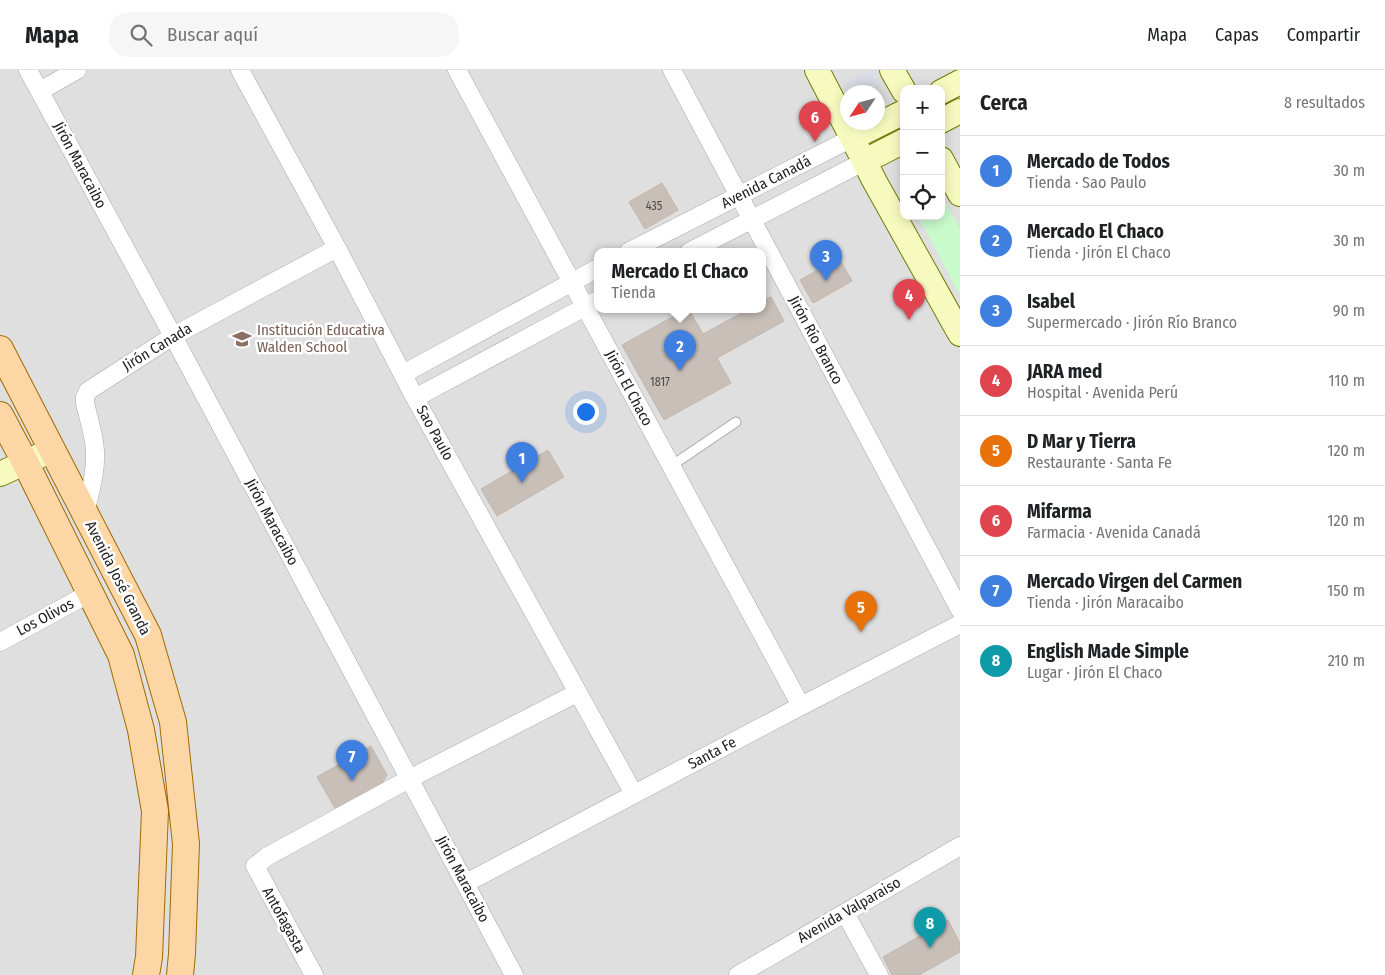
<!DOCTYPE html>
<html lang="es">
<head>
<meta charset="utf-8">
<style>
	:root { --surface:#fff; --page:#f6f6f6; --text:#202124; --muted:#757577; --line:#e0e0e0; --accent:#2563eb }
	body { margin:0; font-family:"Fira Sans Condensed",sans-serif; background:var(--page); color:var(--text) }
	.controls { position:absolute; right:15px; top:15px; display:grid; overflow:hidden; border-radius:10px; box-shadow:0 2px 12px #0003 }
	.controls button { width:45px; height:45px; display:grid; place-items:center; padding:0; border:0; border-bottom:1px solid var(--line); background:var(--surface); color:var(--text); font:25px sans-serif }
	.compass { position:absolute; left:840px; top:15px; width:45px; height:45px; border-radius:50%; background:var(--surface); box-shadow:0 2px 12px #0003; rotate:234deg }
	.you { position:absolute; left:585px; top:341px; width:18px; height:18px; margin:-12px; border:4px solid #fff; border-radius:50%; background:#1a73e8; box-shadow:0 0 0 8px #1a73e833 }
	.badge { display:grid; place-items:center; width:32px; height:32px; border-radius:50%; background:var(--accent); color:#fff; font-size:16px; font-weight:700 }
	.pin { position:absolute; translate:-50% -41px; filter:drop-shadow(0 1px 2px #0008) }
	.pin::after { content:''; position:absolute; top:26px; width:18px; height:15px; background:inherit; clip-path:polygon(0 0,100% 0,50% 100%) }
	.popup { position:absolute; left:594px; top:178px; width:172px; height:65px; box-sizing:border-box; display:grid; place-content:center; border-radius:10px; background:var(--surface); filter:drop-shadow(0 1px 4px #0005); font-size:16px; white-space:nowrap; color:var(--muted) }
	.popup b { font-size:19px; color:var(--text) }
	.popup::after { content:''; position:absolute; left:50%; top:100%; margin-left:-10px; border:10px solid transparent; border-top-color:var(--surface) }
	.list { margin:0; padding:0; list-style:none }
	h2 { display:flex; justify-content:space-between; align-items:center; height:65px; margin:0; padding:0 20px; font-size:21px }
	h2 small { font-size:16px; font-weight:400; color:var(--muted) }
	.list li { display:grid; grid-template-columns:32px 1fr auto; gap:15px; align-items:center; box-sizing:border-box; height:70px; padding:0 20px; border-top:1px solid var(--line) }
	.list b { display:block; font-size:19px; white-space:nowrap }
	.list p { margin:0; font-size:16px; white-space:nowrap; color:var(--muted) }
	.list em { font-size:16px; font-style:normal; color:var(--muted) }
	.icon { flex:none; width:28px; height:28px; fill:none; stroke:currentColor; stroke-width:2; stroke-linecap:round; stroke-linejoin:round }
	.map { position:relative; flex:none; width:960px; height:905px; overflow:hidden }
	header { display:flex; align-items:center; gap:30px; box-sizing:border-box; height:70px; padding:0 25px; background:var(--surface); border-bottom:1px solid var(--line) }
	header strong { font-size:24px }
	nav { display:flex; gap:28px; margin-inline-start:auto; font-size:18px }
	.search { width:350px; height:45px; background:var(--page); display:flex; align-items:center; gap:12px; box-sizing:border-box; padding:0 18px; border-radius:20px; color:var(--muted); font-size:19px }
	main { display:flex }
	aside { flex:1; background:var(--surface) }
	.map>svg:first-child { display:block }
</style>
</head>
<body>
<header>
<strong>Mapa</strong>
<div class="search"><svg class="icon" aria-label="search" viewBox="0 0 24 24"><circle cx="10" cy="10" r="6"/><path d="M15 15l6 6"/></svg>Buscar aquí</div>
<nav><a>Mapa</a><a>Capas</a><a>Compartir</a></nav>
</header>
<main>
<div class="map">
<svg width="960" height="905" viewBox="0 0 960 905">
	<rect width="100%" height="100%" fill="#f2efe9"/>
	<!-- residential -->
	<path fill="#e0dfdf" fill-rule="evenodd" d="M0,0H960V905H0ZM904,19H941V146H904ZM848,22H878V52H848ZM598,182H762V240H598Z"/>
	<!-- park -->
	<path fill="#c8facc" d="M941,124L960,159V226L918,146H941Z"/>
	<!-- plaza -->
	<path fill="#dddde8" d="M869,0H873L880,12L877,20L875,22H850L844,13Z"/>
	<!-- building -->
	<path fill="#c7bfb8" stroke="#c4b6ab" d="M662,113L678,140L645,159L629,132Z
		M839,188L852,211L813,233L800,210Z
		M771,227L784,251L717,288L731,313L664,350L622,275L685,240H689L703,264L747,240H762V231Z
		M548,380L564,407L497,446L481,419Z
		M371,676L387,705L381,715L336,740L317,707Z
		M948,850L960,873V882L919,905H892L883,887Z"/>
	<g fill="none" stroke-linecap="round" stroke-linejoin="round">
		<!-- lane casing -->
		<g stroke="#a9a9a9" stroke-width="11">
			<path id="lane" d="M671,396L736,352"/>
		</g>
		<!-- street casing -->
		<g stroke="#a9a9a9" stroke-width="19">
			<path id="street" d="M28,0L173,266L514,905
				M240,0L337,178L415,328L634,724
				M457,0L801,636
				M672,0L960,540
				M40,21L77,0
				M628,182L852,68
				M689,182L865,91
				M403,304L598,198
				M415,328L598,230
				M85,442C91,420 98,395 94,372C92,359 88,346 85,333V327L88,321L173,266L337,178
				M0,572L90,523
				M466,813L801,636L960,554
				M845,843L879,905
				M314,905L255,796L268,786L409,709L577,623
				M738,905L960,776"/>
		</g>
		<!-- secondary casing -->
		<g stroke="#707d05" stroke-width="26">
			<path id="secondary" d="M817,0L875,112L960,264
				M892,0L904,21
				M941,22L960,12
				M941,51L960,41
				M852,68L904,42
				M941,89L960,124
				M865,91L904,71
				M0,404L52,380"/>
		</g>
		<!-- primary casing -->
		<g stroke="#a06b00" stroke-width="28">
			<path id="primary" d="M0,279L148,565L173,652L186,774L182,884L180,905
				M0,345L25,392L121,585L141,660L155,741L149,887L146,905"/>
		</g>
		<!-- lane -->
		<use href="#lane" stroke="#fff" stroke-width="9"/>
		<!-- street -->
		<use href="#street" stroke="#fff" stroke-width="18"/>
		<!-- secondary -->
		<use href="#secondary" stroke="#f7fabf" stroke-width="24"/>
		<!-- primary -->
		<use href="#primary" stroke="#fcd6a4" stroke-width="26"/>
	</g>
	<!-- icons -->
	<defs>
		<g id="school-bare" transform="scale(1.5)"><path d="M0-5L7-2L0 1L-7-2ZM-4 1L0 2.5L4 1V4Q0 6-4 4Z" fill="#8d6e63" stroke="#fff" stroke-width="2.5" paint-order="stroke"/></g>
	</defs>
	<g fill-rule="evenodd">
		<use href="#school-bare" x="242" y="269"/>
	</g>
	<g text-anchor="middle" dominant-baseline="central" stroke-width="5" stroke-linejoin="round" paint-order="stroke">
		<!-- number labels -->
		<g font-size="12" fill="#4b4948">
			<text x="654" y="136">435</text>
			<text x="660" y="312">1817</text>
		</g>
		<!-- street labels -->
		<g font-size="15" fill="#222" stroke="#fff">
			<text transform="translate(80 95) rotate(62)">Jirón Maracaibo</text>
			<text transform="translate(766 112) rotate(-27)">Avenida Canadá</text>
			<text transform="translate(816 270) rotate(62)">Jirón Río Branco</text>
			<text transform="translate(157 277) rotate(-31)">Jirón Canada</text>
			<text transform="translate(629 318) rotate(62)">Jirón El Chaco</text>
			<text transform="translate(435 363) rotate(61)">Sao Paulo</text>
			<text transform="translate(272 452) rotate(62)">Jirón Maracaibo</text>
			<text transform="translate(118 508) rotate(63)">Avenida José Granda</text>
			<text transform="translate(45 547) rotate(-28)">Los Olivos</text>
			<text transform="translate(712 683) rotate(-28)">Santa Fe</text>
			<text transform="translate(463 809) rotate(62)">Jirón Maracaibo</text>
			<text transform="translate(849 840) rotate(-30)">Avenida Valparaiso</text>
			<text transform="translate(284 850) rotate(61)">Antofagasta</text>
		</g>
		<!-- education labels -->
		<g font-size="15" fill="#785e54" stroke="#fff" text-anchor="start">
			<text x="257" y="260">Institución Educativa<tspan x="257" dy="17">Walden School</tspan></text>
		</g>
	</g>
</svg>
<div class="controls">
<button>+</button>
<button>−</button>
<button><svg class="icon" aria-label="locate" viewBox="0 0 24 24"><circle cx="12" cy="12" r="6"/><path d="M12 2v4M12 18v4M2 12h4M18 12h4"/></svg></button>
</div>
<svg class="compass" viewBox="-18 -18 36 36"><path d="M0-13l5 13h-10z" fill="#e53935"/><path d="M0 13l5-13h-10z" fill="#757577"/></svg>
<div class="you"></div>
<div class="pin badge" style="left:522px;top:413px;background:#3f7fe0">1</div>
<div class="pin badge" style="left:680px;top:301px;background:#3f7fe0">2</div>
<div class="popup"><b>Mercado El Chaco</b>Tienda</div>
<div class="pin badge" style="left:826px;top:211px;background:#3f7fe0">3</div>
<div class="pin badge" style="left:909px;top:250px;background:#e0444e">4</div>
<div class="pin badge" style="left:861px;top:562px;background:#e8710a">5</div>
<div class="pin badge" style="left:815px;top:72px;background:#e0444e">6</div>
<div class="pin badge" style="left:352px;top:711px;background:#3f7fe0">7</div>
<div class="pin badge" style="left:930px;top:878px;background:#0f9aa8">8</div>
</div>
<aside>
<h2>Cerca<small>8 resultados</small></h2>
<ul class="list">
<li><span class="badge" style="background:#3f7fe0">1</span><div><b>Mercado de Todos</b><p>Tienda · Sao Paulo</p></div><em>30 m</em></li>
<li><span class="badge" style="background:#3f7fe0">2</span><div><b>Mercado El Chaco</b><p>Tienda · Jirón El Chaco</p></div><em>30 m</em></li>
<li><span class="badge" style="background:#3f7fe0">3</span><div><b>Isabel</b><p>Supermercado · Jirón Río Branco</p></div><em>90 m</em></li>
<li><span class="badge" style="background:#e0444e">4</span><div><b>JARA med</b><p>Hospital · Avenida Perú</p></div><em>110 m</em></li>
<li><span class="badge" style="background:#e8710a">5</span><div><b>D Mar y Tierra</b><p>Restaurante · Santa Fe</p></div><em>120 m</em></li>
<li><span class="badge" style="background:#e0444e">6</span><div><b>Mifarma</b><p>Farmacia · Avenida Canadá</p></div><em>120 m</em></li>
<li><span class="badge" style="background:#3f7fe0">7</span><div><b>Mercado Virgen del Carmen</b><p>Tienda · Jirón Maracaibo</p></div><em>150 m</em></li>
<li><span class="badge" style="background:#0f9aa8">8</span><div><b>English Made Simple</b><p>Lugar · Jirón El Chaco</p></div><em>210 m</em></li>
</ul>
</aside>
</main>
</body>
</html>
